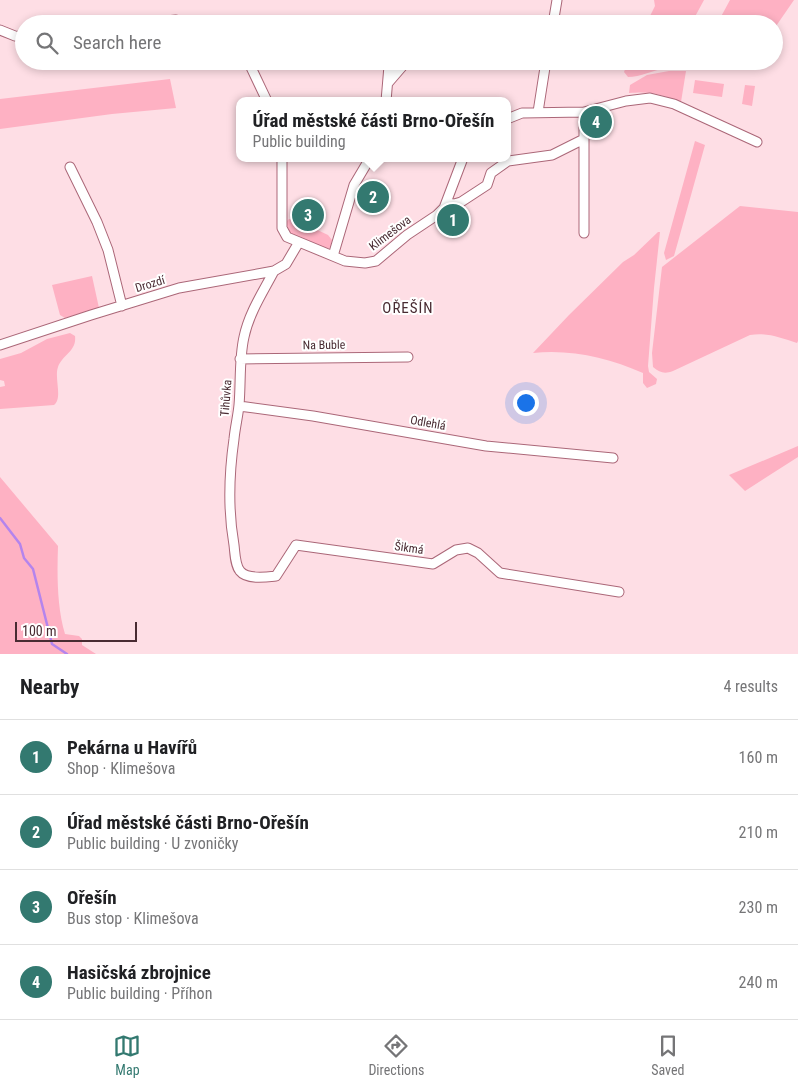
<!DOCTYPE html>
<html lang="en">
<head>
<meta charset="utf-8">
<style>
	:root { --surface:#fff; --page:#f2f2f2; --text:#202124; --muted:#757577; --line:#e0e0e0; --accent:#337970 }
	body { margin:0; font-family:"Roboto Condensed",sans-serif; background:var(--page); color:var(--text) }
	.scale { position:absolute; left:15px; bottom:12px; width:122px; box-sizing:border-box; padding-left:5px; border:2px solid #492b32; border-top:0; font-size:14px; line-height:18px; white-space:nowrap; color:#492b32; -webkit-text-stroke:4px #fff; paint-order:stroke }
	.you { position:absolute; left:525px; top:402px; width:18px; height:18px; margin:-12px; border:4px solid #fff; border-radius:50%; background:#1a73e8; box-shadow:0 0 0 8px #1a73e833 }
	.badge { display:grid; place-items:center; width:32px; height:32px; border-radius:50%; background:var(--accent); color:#fff; font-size:16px; font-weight:700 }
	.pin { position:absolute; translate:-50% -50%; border:2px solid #fff; box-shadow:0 1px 5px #0006 }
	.popup { position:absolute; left:236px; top:97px; width:275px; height:65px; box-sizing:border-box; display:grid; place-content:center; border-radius:10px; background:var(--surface); filter:drop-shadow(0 1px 4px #0005); font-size:16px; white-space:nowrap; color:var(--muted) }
	.popup b { font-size:19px; color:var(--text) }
	.popup::after { content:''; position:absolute; left:50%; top:100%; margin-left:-10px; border:10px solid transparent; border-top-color:var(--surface) }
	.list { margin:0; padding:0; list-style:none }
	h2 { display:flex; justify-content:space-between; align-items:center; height:65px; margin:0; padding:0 20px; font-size:21px }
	h2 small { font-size:16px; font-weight:400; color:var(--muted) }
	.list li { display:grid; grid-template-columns:32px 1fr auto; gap:15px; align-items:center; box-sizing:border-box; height:75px; padding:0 20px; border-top:1px solid var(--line) }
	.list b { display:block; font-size:19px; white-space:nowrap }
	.list p { margin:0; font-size:16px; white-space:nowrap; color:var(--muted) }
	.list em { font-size:16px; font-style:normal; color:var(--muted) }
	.icon { flex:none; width:28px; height:28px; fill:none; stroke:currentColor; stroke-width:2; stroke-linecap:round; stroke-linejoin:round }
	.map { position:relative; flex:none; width:798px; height:654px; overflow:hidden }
	.search { position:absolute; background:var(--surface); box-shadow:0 2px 8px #0003; left:15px; right:15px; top:15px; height:55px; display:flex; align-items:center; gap:12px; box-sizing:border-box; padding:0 18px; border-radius:28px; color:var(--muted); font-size:19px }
	.sheet { height:365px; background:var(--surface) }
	nav { display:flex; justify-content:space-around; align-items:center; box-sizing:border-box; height:70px; border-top:1px solid var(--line); background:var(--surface); font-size:14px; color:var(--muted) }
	nav a { display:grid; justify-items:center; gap:2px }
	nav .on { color:var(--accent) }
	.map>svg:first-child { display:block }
</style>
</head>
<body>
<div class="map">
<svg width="798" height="654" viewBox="0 0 798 654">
	<rect width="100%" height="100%" fill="#fedee5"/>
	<!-- green -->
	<path fill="#feb1c3" d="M654,0H704L691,24H646L655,6Z
		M730,0H794L774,29V24H717Z
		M628,61H670L666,68C654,70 640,77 628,77L624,72Z
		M697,61H753L747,70L694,67Z
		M669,71H686L681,102C660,94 652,91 629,93L630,85L647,75Z
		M170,79L176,108L112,114L0,129V99Z
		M695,80L724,84L722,97L693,93Z
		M745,85L755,86L752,106L742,104Z
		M695,141L705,145L674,256L666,260L664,253Z
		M740,206L798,212V341L797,343C781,338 767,332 750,335L673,371C665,374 660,373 653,367L652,353L662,267Z
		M289,219H294L328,235L332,240L331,247L327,249L297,237L290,233L286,222Z
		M658,232H660L654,288L648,366L649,372L657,379L656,384L647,388L643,383V373C608,358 572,349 533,353L569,315L623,262L634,255Z
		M92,276L99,308L65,318L60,315L52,285Z
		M70,333L75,336C77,351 62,355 58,367C54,378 63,398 54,405L0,409V387L5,386L4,381L0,380V359L21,353L47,339Z
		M798,446V457L745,491L729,475Z
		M0,477L58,546C57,575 57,607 65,634L79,636L82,639V645L96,654H0Z"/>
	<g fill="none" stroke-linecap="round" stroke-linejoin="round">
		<!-- stream -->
		<path stroke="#b484ed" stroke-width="2.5" d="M0,518L20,544L24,558L33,569L52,644L67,654"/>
		<!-- minor casing -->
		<g stroke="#ab6778" stroke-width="11">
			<path id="minor" d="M136,24L176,20L193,24
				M553,24L557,0
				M0,30L15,36L24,37
				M248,61L267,101
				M388,83L407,61
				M386,101L389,66
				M538,112L546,61
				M584,112V233
				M507,119L522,113L584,112L626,101L650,98L674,104L757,142
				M282,158V228L287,237L345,261L365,263L376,261L407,235L437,215L444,208L463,158
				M70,167L97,222L108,250L122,306
				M447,203L454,204L461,202L487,185L491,173L508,161L552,155L584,139
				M333,256L354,185L370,158
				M274,271C263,292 249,313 244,337C239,359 241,382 239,405C238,416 235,428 234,439C229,474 228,511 234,545C235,553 235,565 240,571C247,580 267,577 276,576L296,545L433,564L456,550L468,548L478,553L500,573L619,592
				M0,345L91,315L179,288L274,271L286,264L299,242
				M240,359L408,357
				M239,406L313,416L486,446L613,458"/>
		</g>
		<!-- minor -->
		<use href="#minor" stroke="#fff" stroke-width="9"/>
	</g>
	<g text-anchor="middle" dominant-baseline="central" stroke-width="4" stroke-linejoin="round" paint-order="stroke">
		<!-- street labels -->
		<g font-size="12" fill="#492b32" stroke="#fff">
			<text transform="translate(390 233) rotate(-37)">Klimešova</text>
			<text transform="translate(150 284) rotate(-17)">Drozdí</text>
			<text transform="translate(324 345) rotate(-1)">Na Buble</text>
			<text transform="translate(226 398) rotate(-85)">Tihůvka</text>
			<text transform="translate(428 423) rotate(10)">Odlehlá</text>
			<text transform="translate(409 548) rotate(8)">Šikmá</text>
		</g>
		<!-- quarter labels -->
		<g font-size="15" letter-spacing="1" fill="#492b32" stroke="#fff">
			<text x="408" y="308">OŘEŠÍN</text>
		</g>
	</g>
</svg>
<div class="scale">100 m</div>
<div class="you"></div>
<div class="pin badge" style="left:453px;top:220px">1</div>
<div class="pin badge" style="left:373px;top:197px">2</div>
<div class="popup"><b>Úřad městské části Brno-Ořešín</b>Public building</div>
<div class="pin badge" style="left:308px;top:215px">3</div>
<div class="pin badge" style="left:596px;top:122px">4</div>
<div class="search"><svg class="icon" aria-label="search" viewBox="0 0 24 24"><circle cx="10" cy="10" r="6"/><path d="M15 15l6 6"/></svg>Search here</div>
</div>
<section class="sheet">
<h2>Nearby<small>4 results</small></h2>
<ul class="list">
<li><span class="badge">1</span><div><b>Pekárna u Havířů</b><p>Shop · Klimešova</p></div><em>160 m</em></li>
<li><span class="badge">2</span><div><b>Úřad městské části Brno-Ořešín</b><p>Public building · U zvoničky</p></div><em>210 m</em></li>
<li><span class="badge">3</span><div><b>Ořešín</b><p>Bus stop · Klimešova</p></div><em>230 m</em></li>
<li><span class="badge">4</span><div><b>Hasičská zbrojnice</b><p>Public building · Příhon</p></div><em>240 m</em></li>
</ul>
</section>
<nav>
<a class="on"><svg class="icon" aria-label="map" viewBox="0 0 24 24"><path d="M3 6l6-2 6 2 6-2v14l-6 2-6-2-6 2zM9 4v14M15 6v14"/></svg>Map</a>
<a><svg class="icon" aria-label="directions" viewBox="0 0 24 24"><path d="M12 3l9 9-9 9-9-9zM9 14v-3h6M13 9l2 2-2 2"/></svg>Directions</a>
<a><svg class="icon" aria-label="saved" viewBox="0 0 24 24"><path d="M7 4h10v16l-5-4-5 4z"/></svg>Saved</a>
</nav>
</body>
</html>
